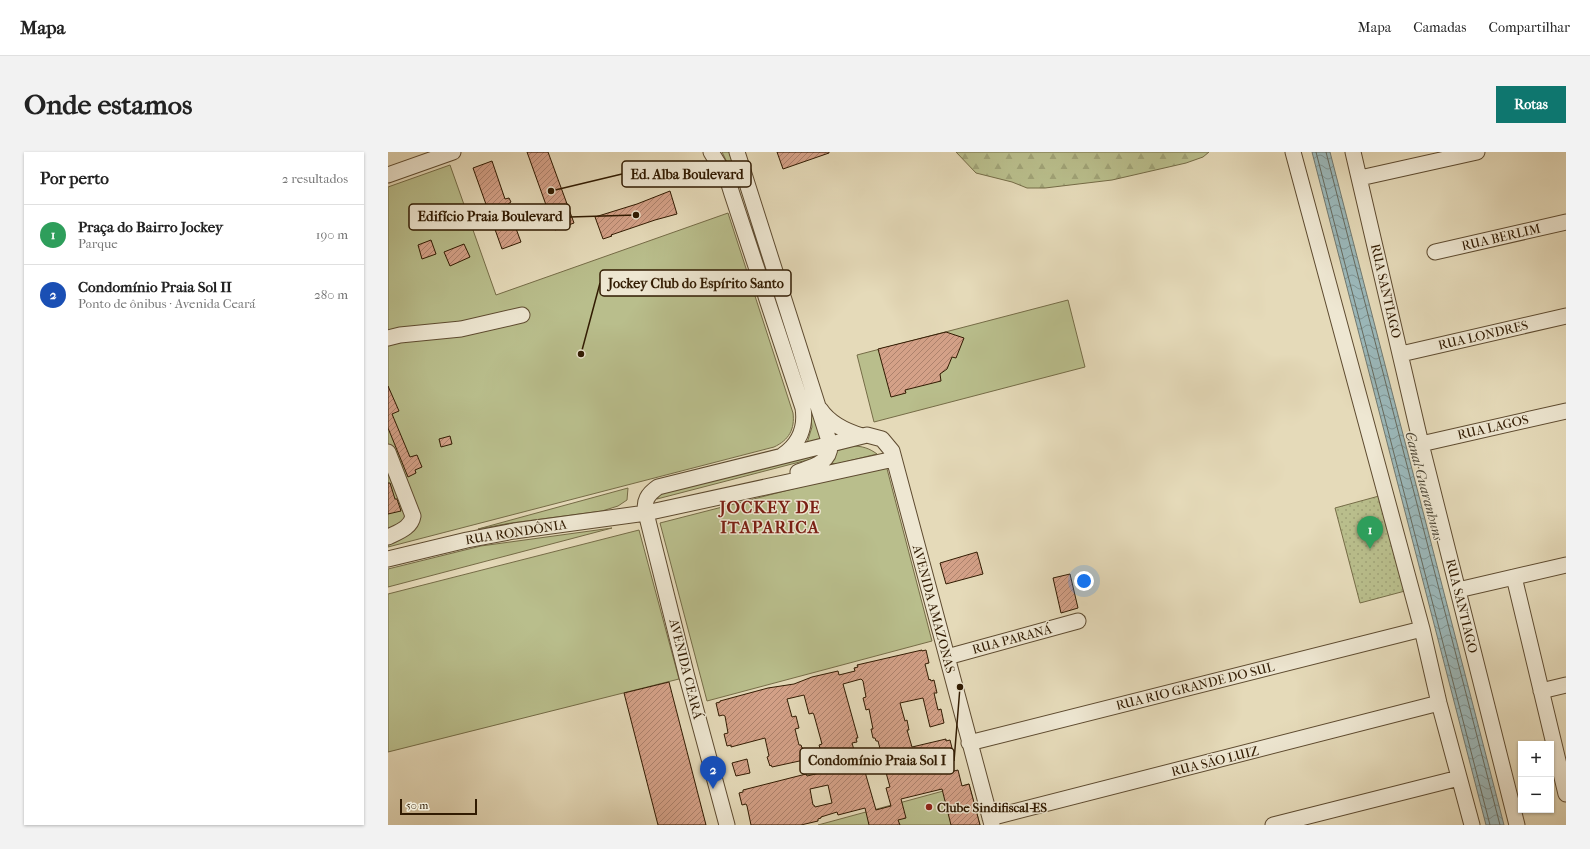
<!DOCTYPE html>
<html lang="pt">
<head>
<meta charset="utf-8">
<style>
	:root { --surface:#fff; --page:#f2f2f2; --text:#222; --muted:#767676; --line:#e0e0e0; --accent:#0f766e }
	body { margin:0; font-family:"IM FELL French Canon",serif; background:var(--page); color:var(--text) }
	.controls { position:absolute; right:12px; bottom:12px; display:grid; overflow:hidden; border-radius:0px; box-shadow:0 1px 3px #0004 }
	.controls button { width:36px; height:36px; display:grid; place-items:center; padding:0; border:0; border-bottom:1px solid var(--line); background:var(--surface); color:var(--text); font:20px sans-serif }
	.scale { position:absolute; left:12px; bottom:10px; width:77px; box-sizing:border-box; padding-left:4px; border:2px solid #311b02; border-top:0; font-size:11px; line-height:14px; white-space:nowrap; color:#311b02; -webkit-text-stroke:3px #eee7d2; paint-order:stroke }
	.you { position:absolute; left:696px; top:429px; width:14px; height:14px; margin:-10px; border:3px solid #fff; border-radius:50%; background:#1a73e8; box-shadow:0 0 0 6px #1a73e833 }
	.badge { display:grid; place-items:center; width:26px; height:26px; border-radius:50%; background:var(--accent); color:#fff; font-size:13px; font-weight:700 }
	.pin { position:absolute; translate:-50% -33px; filter:drop-shadow(0 1px 2px #0008) }
	.pin::after { content:''; position:absolute; top:21px; width:14px; height:12px; background:inherit; clip-path:polygon(0 0,100% 0,50% 100%) }
	.list { margin:0; padding:0; list-style:none }
	h2 { display:flex; justify-content:space-between; align-items:center; height:52px; margin:0; padding:0 16px; font-size:17px }
	h2 small { font-size:13px; font-weight:400; color:var(--muted) }
	.list li { display:grid; grid-template-columns:26px 1fr auto; gap:12px; align-items:center; box-sizing:border-box; height:60px; padding:0 16px; border-top:1px solid var(--line) }
	.list b { display:block; font-size:15px; white-space:nowrap }
	.list p { margin:0; font-size:13px; white-space:nowrap; color:var(--muted) }
	.list em { font-size:13px; font-style:normal; color:var(--muted) }
	.map { position:relative; flex:none; width:1178px; height:673px; overflow:hidden; border-radius:0px }
	header { display:flex; align-items:center; gap:24px; box-sizing:border-box; height:56px; padding:0 20px; background:var(--surface); border-bottom:1px solid var(--line) }
	header strong { font-size:19px }
	nav { display:flex; gap:22px; margin-inline-start:auto; font-size:14px }
	.intro { display:flex; align-items:center; justify-content:space-between; box-sizing:border-box; height:96px; padding:0 24px }
	h1 { margin:0; font-size:28px }
	.button { padding:10px 18px; border-radius:0px; background:var(--accent); color:#fff; font-size:14px; font-weight:700 }
	main { display:flex; gap:24px; padding:0 24px }
	aside { flex:1; background:var(--surface); border-radius:0px; box-shadow:0 1px 3px #0004 }
	.map>svg:first-child { display:block }
</style>
</head>
<body>
<header>
<strong>Mapa</strong>
<nav><a>Mapa</a><a>Camadas</a><a>Compartilhar</a></nav>
</header>
<div class="intro"><h1>Onde estamos</h1><a class="button">Rotas</a></div>
<main>
<aside>
<h2>Por perto<small>2 resultados</small></h2>
<ul class="list">
<li><span class="badge" style="background:#2e9e5b">1</span><div><b>Praça do Bairro Jockey</b><p>Parque</p></div><em>190 m</em></li>
<li><span class="badge" style="background:#1a4fb4">2</span><div><b>Condomínio Praia Sol II</b><p>Ponto de ônibus · Avenida Ceará</p></div><em>280 m</em></li>
</ul>
</aside>
<div class="map">
<svg width="1178" height="673" viewBox="0 0 1178 673">
	<defs>
		<pattern id="forest-firs" width="22" height="20" patternUnits="userSpaceOnUse"><rect width="22" height="20" fill="#b9be8c"/><path d="M5 1l3.5 6h-7zM16 11l3.5 6h-7z" fill="#a0a377"/></pattern>
		<pattern id="park-dots" width="8" height="8" patternUnits="userSpaceOnUse"><rect width="8" height="8" fill="#b9be8c"/><path d="M2 2h.1M6 6h.1" fill="none" stroke="#a0a377" stroke-width="1.8" stroke-linecap="round"/></pattern>
		<pattern id="water-waves" width="16" height="10" patternUnits="userSpaceOnUse"><rect width="16" height="10" fill="#9bb8ba"/><path d="M0 5q4-4 8 0t8 0" fill="none" stroke="#7f9595"/></pattern>
		<pattern id="building-hatch" width="6" height="6" patternUnits="userSpaceOnUse"><rect width="6" height="6" fill="#d4a188"/><path d="M-1 1l2-2M0 6l6-6M5 7l2-2" fill="none" stroke="#ad826d"/></pattern>
	</defs>
	<rect width="100%" height="100%" fill="#e5dab9"/>
	<filter id="stains"><feTurbulence type="fractalNoise" baseFrequency=".005" numOctaves="4"/><feColorMatrix values="0 0 0 0 .2 0 0 0 0 .09 0 0 0 0 .02 0 0 0 .5 -.17"/></filter>
	<radialGradient id="worn" r=".72"><stop offset=".6" stop-color="#630" stop-opacity="0"/><stop offset="1" stop-color="#630" stop-opacity=".3"/></radialGradient>
	<!-- green -->
	<path fill="#b9be8c" stroke="#756c47" d="M334,0H341L351,30L349,31Z
		M62,13L108,143L340,61L405,261C407,277 401,288 386,295L0,395V35Z
		M680,148L697,215L486,270L469,203Z
		M426,257L435,286L419,291L424,275L422,258Z
		M464,294C474,294 481,296 489,302L448,312L442,311L448,299Z
		M431,301L427,306L269,347L272,342Z
		M498,313L544,489L319,549L272,371Z
		M240,336L239,348L230,354L214,359L123,371L90,377Z
		M224,376L0,435V417L93,394Z
		M251,378L291,527L0,600V442Z
		M581,632L592,673H430Z"/>
	<!-- forest -->
	<path fill="url(#forest-firs)" stroke="#756c47" d="M568,0H821L815,5L798,11L724,28L657,36H639L624,30L588,21Z"/>
	<!-- park -->
	<path fill="url(#park-dots)" stroke="#756c47" d="M991,344L1017,439L972,451L947,356Z"/>
	<!-- water -->
	<path fill="url(#water-waves)" stroke="#717970" d="M924,0H942L1116,673H1098Z"/>
	<g fill="none" stroke-linecap="round" stroke-linejoin="round">
		<!-- shore -->
		<path stroke="#666a5e" stroke-width="1" d="M928,0L1102,673
			M938,0L1112,673"/>
	</g>
	<!-- building -->
	<path fill="url(#building-hatch)" stroke="#311b02" fill-rule="evenodd" d="M139,0H160L186,71L167,78Z
		M389,0H441V1L395,17Z
		M104,9L117,47L121,46L123,50L120,52V55L133,90L114,97L85,16Z
		M282,39L289,62L267,68L223,83L224,84L215,87L207,65L249,52Z
		M43,88L48,102L34,107L30,93Z
		M76,92L82,105L62,114L56,100Z
		M558,180L576,186L568,206L564,205L559,217L552,222L553,229L517,238L518,241L503,245L490,197Z
		M0,234L11,259L4,262L22,305L29,303L34,315L27,318L28,321L20,325L0,276Z
		M62,284L64,292L53,295L51,287Z
		M0,331H2L7,347H9L13,359L0,362Z
		M589,400L595,422L558,432L552,411Z
		M682,422L690,456L673,461L665,426Z
		M534,498V499L538,498L541,511L537,512L541,528L542,527L543,529L546,528L549,541H546L550,558L553,557L556,571L542,575L535,546L512,551L517,569L519,568L521,578H519L524,595L558,587V589L562,588L565,600L561,601L565,617L566,619L570,618L574,634L581,632L592,673H563L554,637L513,647L518,666L510,668L512,673H481L477,656L450,663L449,660L433,665V666L430,667V669L413,673H363L359,654L358,652L354,653L351,641L355,640V638L418,622L419,624L436,620L430,597L432,596L431,593L434,592L426,563L425,561L421,562L416,543L399,547L404,565L408,564L411,576L407,577L411,593H413L414,596H415L418,605L416,606V608L384,615L383,613L382,614L379,605L381,604L377,586L343,595V593L339,594L336,582L340,581L337,564L335,563L331,564L328,551L332,550V549L380,536L406,532L424,525L450,519L451,523L467,519L466,516L470,515L469,513ZM473,527L475,529L478,545L475,546L478,558L481,557L485,577H483L485,586H487L488,589H490L494,604L491,605L494,618L497,617L502,635L498,636L503,654L488,658L477,620L474,621L472,619L464,591L469,590L468,586H470L455,532ZM440,633L444,651L427,655L426,653H425L422,637Z
		M281,530L318,673H270L236,541Z
		M359,607L362,621L348,624L344,611Z"/>
	<g fill="none" stroke-linecap="round" stroke-linejoin="round">
		<!-- minor casing -->
		<g stroke="#5e4b30" stroke-width="17">
			<path id="minor" d="M323,0L339,26L344,42L415,256C418,275 411,292 395,303
				M349,0L442,292C443,311 424,315 410,320
				M905,0L1034,477L1051,551L1084,673
				M965,0L1033,292L1129,673
				M0,23L65,0
				M972,26L1089,0
				M1047,100L1178,70
				M0,186L12,183L73,177L134,163
				M1013,202L1178,164
				M432,257C442,272 457,279 474,284
				M1033,292L1178,259
				M0,300L25,364C23,376 10,380 0,385
				M0,407L79,388L126,379L258,361L506,307
				M1126,425L1178,642
				M1070,438L1178,413
				M559,505L690,469
				M1153,539L1178,533
				M581,591L1034,477
				M602,666L1051,551
				M339,673L299,525L258,361C255,349 260,342 270,335L479,283L494,287L504,299L604,673
				M885,673L1071,626"/>
		</g>
		<!-- minor -->
		<use href="#minor" stroke="#eee7d2" stroke-width="15"/>
	</g>
	<!-- markers -->
	<circle fill="#8f2418" stroke="#eee7d2" stroke-width="1.5" cx="541" cy="655" r="4"/>
	<g text-anchor="middle" dominant-baseline="central" stroke-width="3" stroke-linejoin="round" paint-order="stroke">
		<!-- street labels -->
		<g font-size="13" fill="#311b02" stroke="#eee7d2">
			<text transform="translate(1113 85) rotate(-13)">RUA BERLIM</text>
			<text transform="translate(998 139) rotate(77)">RUA SANTIAGO</text>
			<text transform="translate(1095 183) rotate(-13)">RUA LONDRES</text>
			<text transform="translate(1105 275) rotate(-13)">RUA LAGOS</text>
			<text transform="translate(128 380) rotate(-9)">RUA RONDÔNIA</text>
			<text transform="translate(1074 454) rotate(76)">RUA SANTIAGO</text>
			<text transform="translate(546 457) rotate(75)">AVENIDA AMAZONAS</text>
			<text transform="translate(624 487) rotate(-15)">RUA PARANÁ</text>
			<text transform="translate(298 517) rotate(76)">AVENIDA CEARÁ</text>
			<text transform="translate(807 534) rotate(-14)">RUA RIO GRANDE DO SUL</text>
			<text transform="translate(827 609) rotate(-14)">RUA SÃO LUIZ</text>
		</g>
		<!-- poi labels -->
		<g font-size="13" font-weight="bold" fill="#311b02" stroke="#eee7d2" text-anchor="start">
			<text x="549" y="655">Clube Sindifiscal-ES</text>
		</g>
		<!-- water labels -->
		<g font-size="14" font-style="italic" fill="#514a39" stroke="#eee7d2">
			<text transform="translate(1036 334) rotate(75)">Canal Guaranhuns</text>
		</g>
		<!-- district labels -->
		<g font-size="17" font-weight="bold" letter-spacing="1" fill="#7a1f14" stroke="#eee7d2">
			<text x="382" y="355">JOCKEY DE<tspan x="382" dy="20">ITAPARICA</tspan></text>
		</g>
	</g>
	<!-- callouts -->
	<path fill="none" stroke="#311b02" stroke-width="1.5" d="M163 39L234 22M248 63L182 65M193 202L212 131M572 535L566 609"/>
	<g fill="#311b02" stroke="#eee7d2" stroke-width="1.5">
		<circle cx="163" cy="39" r="4"/>
		<circle cx="248" cy="63" r="4"/>
		<circle cx="193" cy="202" r="4"/>
		<circle cx="572" cy="535" r="4"/>
	</g>
	<g fill="#eee7d2" stroke="#311b02" stroke-width="1.5">
		<rect x="234" y="9" width="129" height="26" rx="4"/>
		<rect x="21" y="52" width="161" height="26" rx="4"/>
		<rect x="212" y="118" width="191" height="26" rx="4"/>
		<rect x="412" y="596" width="154" height="26" rx="4"/>
	</g>
	<g font-size="14" text-anchor="middle" font-weight="bold" fill="#311b02">
		<text x="299" y="27">Ed. Alba Boulevard</text>
		<text x="102" y="69">Edifício Praia Boulevard</text>
		<text x="308" y="136">Jockey Club do Espírito Santo</text>
		<text x="489" y="613">Condomínio Praia Sol I</text>
	</g>
	<rect width="100%" height="100%" filter="url(#stains)"/>
	<rect width="100%" height="100%" fill="url(#worn)"/>
</svg>
<div class="controls">
<button>+</button>
<button>−</button>
</div>
<div class="scale">50 m</div>
<div class="you"></div>
<div class="pin badge" style="left:982px;top:397px;background:#2e9e5b">1</div>
<div class="pin badge" style="left:325px;top:637px;background:#1a4fb4">2</div>
</div>
</main>
</body>
</html>
